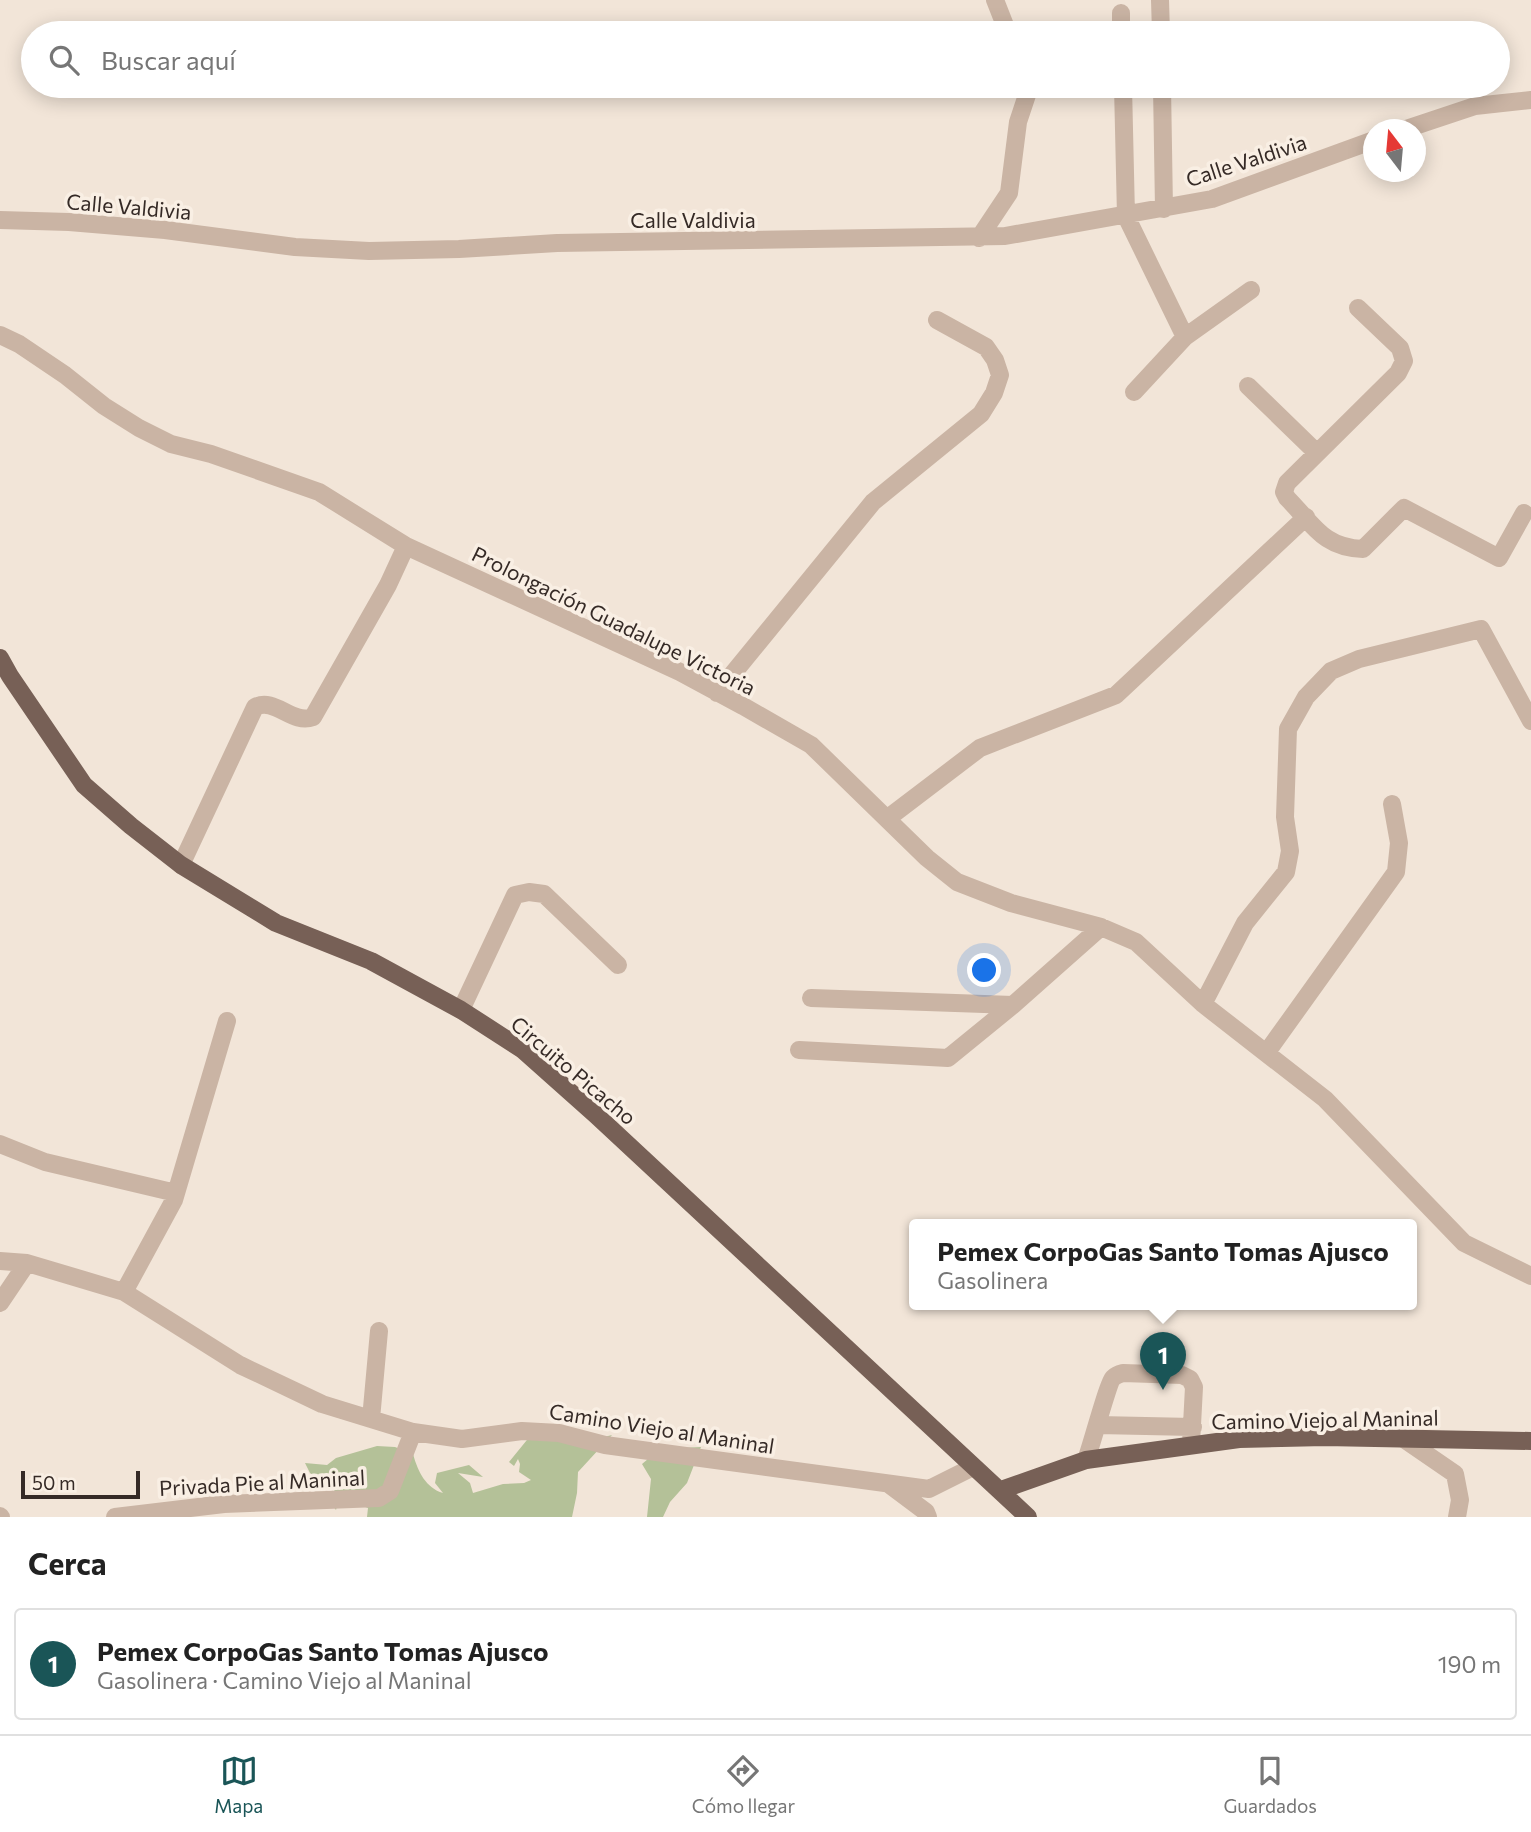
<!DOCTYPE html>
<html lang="es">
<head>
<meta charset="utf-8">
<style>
	:root { --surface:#fff; --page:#f6f6f6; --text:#222; --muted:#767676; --line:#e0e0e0; --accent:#1a5557 }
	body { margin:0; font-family:Commissioner,sans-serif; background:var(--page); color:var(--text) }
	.compass { position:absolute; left:1363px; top:119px; width:63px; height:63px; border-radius:50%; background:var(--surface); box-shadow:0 4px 18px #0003; rotate:344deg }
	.scale { position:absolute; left:21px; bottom:18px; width:119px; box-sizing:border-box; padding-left:7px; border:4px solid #352a26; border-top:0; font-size:19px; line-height:24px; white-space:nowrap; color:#352a26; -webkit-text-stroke:5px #f9efe4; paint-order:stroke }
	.you { position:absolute; left:985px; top:971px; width:24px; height:24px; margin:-18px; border:5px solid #fff; border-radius:50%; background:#1a73e8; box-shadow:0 0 0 10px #1a73e833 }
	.badge { display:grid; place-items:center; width:46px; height:46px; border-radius:50%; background:var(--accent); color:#fff; font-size:23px; font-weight:700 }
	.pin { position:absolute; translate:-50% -58px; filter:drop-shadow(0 2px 4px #0008) }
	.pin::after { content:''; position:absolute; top:37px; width:24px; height:21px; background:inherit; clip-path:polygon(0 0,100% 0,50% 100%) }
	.popup { position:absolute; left:909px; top:1219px; width:508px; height:91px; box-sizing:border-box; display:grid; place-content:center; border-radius:7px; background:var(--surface); filter:drop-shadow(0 2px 5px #0005); font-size:23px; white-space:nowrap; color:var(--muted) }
	.popup b { font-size:26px; color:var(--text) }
	.popup::after { content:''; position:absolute; left:50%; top:100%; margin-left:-14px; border:14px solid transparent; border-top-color:var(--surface) }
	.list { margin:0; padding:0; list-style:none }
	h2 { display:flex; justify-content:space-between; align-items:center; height:91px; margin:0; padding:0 28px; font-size:30px }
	h2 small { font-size:23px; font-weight:400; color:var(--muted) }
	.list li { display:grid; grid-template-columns:46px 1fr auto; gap:21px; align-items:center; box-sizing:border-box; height:112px; margin:0 14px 14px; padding:0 14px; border:2px solid var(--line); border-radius:7px }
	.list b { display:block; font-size:26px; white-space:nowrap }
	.list p { margin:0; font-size:23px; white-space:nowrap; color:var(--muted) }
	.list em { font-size:23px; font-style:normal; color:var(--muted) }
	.icon { flex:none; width:38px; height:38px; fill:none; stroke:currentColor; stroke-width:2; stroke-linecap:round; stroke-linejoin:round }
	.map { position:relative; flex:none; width:1531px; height:1517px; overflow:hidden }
	.search { position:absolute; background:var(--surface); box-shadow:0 4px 18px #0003; left:21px; right:21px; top:21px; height:77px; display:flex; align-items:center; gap:18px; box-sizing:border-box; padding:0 24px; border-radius:38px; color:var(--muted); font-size:26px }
	.sheet { height:217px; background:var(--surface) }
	nav { display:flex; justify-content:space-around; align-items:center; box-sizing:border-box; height:98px; border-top:2px solid var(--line); background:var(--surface); font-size:19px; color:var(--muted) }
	nav a { display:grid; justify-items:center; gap:4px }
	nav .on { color:var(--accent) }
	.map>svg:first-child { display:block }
</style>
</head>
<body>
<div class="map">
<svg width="1531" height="1517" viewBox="0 0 1531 1517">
	<rect width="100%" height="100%" fill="#f2e5d8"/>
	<!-- green -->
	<path fill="#b4c198" d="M531,1435L592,1440L612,1435L578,1472L577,1493L572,1517H367L368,1508L339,1498L336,1510L330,1502L339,1494L310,1473L305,1463L327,1465L336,1458L377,1446L395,1447L413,1454C418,1472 426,1488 443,1493L435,1483L437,1473L469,1465L483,1477L458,1473L470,1483L473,1493L503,1484L524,1483L531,1480L519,1472L520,1464L518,1459L514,1466L509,1462Z
		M701,1447L687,1483L670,1502L663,1517H647L651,1479L642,1464L660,1449Z"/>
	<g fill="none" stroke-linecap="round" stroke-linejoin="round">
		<!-- minor -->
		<path stroke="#cab4a4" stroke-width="18" d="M995,0L1008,33
			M1160,0L1161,33
			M1121,13V33
			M1123,86L1126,216L1185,337
			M1162,86L1164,209
			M1403,130L1475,106L1531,100
			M0,220L69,222L165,230L295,247L369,251L459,249L557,243L1005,236L1212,199L1374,140
			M979,238L1009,193L1018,122L1027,95V86
			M1358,308L1400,348L1404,361L1398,373L1287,483L1284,492L1287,498C1313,524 1323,548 1363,549L1404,508L1499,558L1524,513
			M0,335L19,344L65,375L104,406L139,428L171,444L211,454L319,492L406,546L680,672L743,706L811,745L927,858L957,882L1011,903L1101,927L1136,942L1203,1004L1325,1099L1464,1243L1531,1276
			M1248,386L1317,453
			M1134,392L1185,337L1251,290
			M717,693L873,502L981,414L994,393L1000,375L995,360L986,347L937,320
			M888,818L980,748L1116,695L1306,517
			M181,865L255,707C275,697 292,725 313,717L388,585L406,546
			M811,998L1013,1005
			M1203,1004L1245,923L1286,872L1290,851L1285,817L1288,729L1306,697L1331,671L1359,659L1481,629L1531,721
			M461,1010L515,895L529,892L544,894L618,965
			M799,1050L948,1058L1013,1005L1101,927
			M1267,1052L1396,872L1399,843L1392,804
			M0,1144L45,1162L176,1193
			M0,1261L27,1263L124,1292L240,1365L322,1404L413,1432L462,1439L522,1431L559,1433L605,1445L929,1489L973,1467
			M124,1292L174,1200L227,1021
			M0,1303L27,1263
			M371,1419L379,1331
			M1098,1425L1193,1427
			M1404,1439L1455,1474L1460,1500L1457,1517
			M1086,1460C1091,1447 1108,1383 1113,1378C1115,1376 1119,1374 1123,1373L1182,1375L1190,1379L1194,1387L1191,1444
			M890,1485L926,1512L928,1517
			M0,1516L1,1517
			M115,1517L224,1504L379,1498L390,1491L413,1432"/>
		<!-- major -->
		<path stroke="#776056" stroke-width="18" d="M0,658L10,676L84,785L131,826L181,865L276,923L371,961L461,1010L523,1050L596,1115L1028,1517
			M1001,1490L1086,1460L1239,1439L1325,1437L1531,1441"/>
	</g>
	<g text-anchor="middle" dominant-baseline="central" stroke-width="7" stroke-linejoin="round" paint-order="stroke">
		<!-- street labels -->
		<g font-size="21" fill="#352a26" stroke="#f9efe4">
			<text transform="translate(1246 160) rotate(-18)">Calle Valdivia</text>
			<text transform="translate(129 206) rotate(5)">Calle Valdivia</text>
			<text x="693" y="219">Calle Valdivia</text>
			<text transform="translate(614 620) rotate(26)">Prolongación Guadalupe Victoria</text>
			<text transform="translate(574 1070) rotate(40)">Circuito Picacho</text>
			<text transform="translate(1325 1419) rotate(-1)">Camino Viejo al Maninal</text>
			<text transform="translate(662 1428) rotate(9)">Camino Viejo al Maninal</text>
			<text transform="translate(262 1482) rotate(-3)">Privada Pie al Maninal</text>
		</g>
	</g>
</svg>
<svg class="compass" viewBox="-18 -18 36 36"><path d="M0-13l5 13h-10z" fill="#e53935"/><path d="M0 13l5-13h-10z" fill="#767676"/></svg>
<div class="scale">50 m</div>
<div class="you"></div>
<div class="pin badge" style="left:1163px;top:1390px">1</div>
<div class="popup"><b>Pemex CorpoGas Santo Tomas Ajusco</b>Gasolinera</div>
<div class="search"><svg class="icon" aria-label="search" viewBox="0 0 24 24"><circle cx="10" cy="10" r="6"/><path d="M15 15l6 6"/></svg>Buscar aquí</div>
</div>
<section class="sheet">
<h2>Cerca<small></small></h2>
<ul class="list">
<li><span class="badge">1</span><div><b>Pemex CorpoGas Santo Tomas Ajusco</b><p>Gasolinera · Camino Viejo al Maninal</p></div><em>190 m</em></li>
</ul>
</section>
<nav>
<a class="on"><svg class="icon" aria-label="map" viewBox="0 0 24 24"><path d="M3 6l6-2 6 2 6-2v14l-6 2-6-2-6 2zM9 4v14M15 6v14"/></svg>Mapa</a>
<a><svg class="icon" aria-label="directions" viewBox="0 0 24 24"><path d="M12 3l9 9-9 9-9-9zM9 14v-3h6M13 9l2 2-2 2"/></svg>Cómo llegar</a>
<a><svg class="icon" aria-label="saved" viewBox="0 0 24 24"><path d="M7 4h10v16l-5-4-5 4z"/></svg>Guardados</a>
</nav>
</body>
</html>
